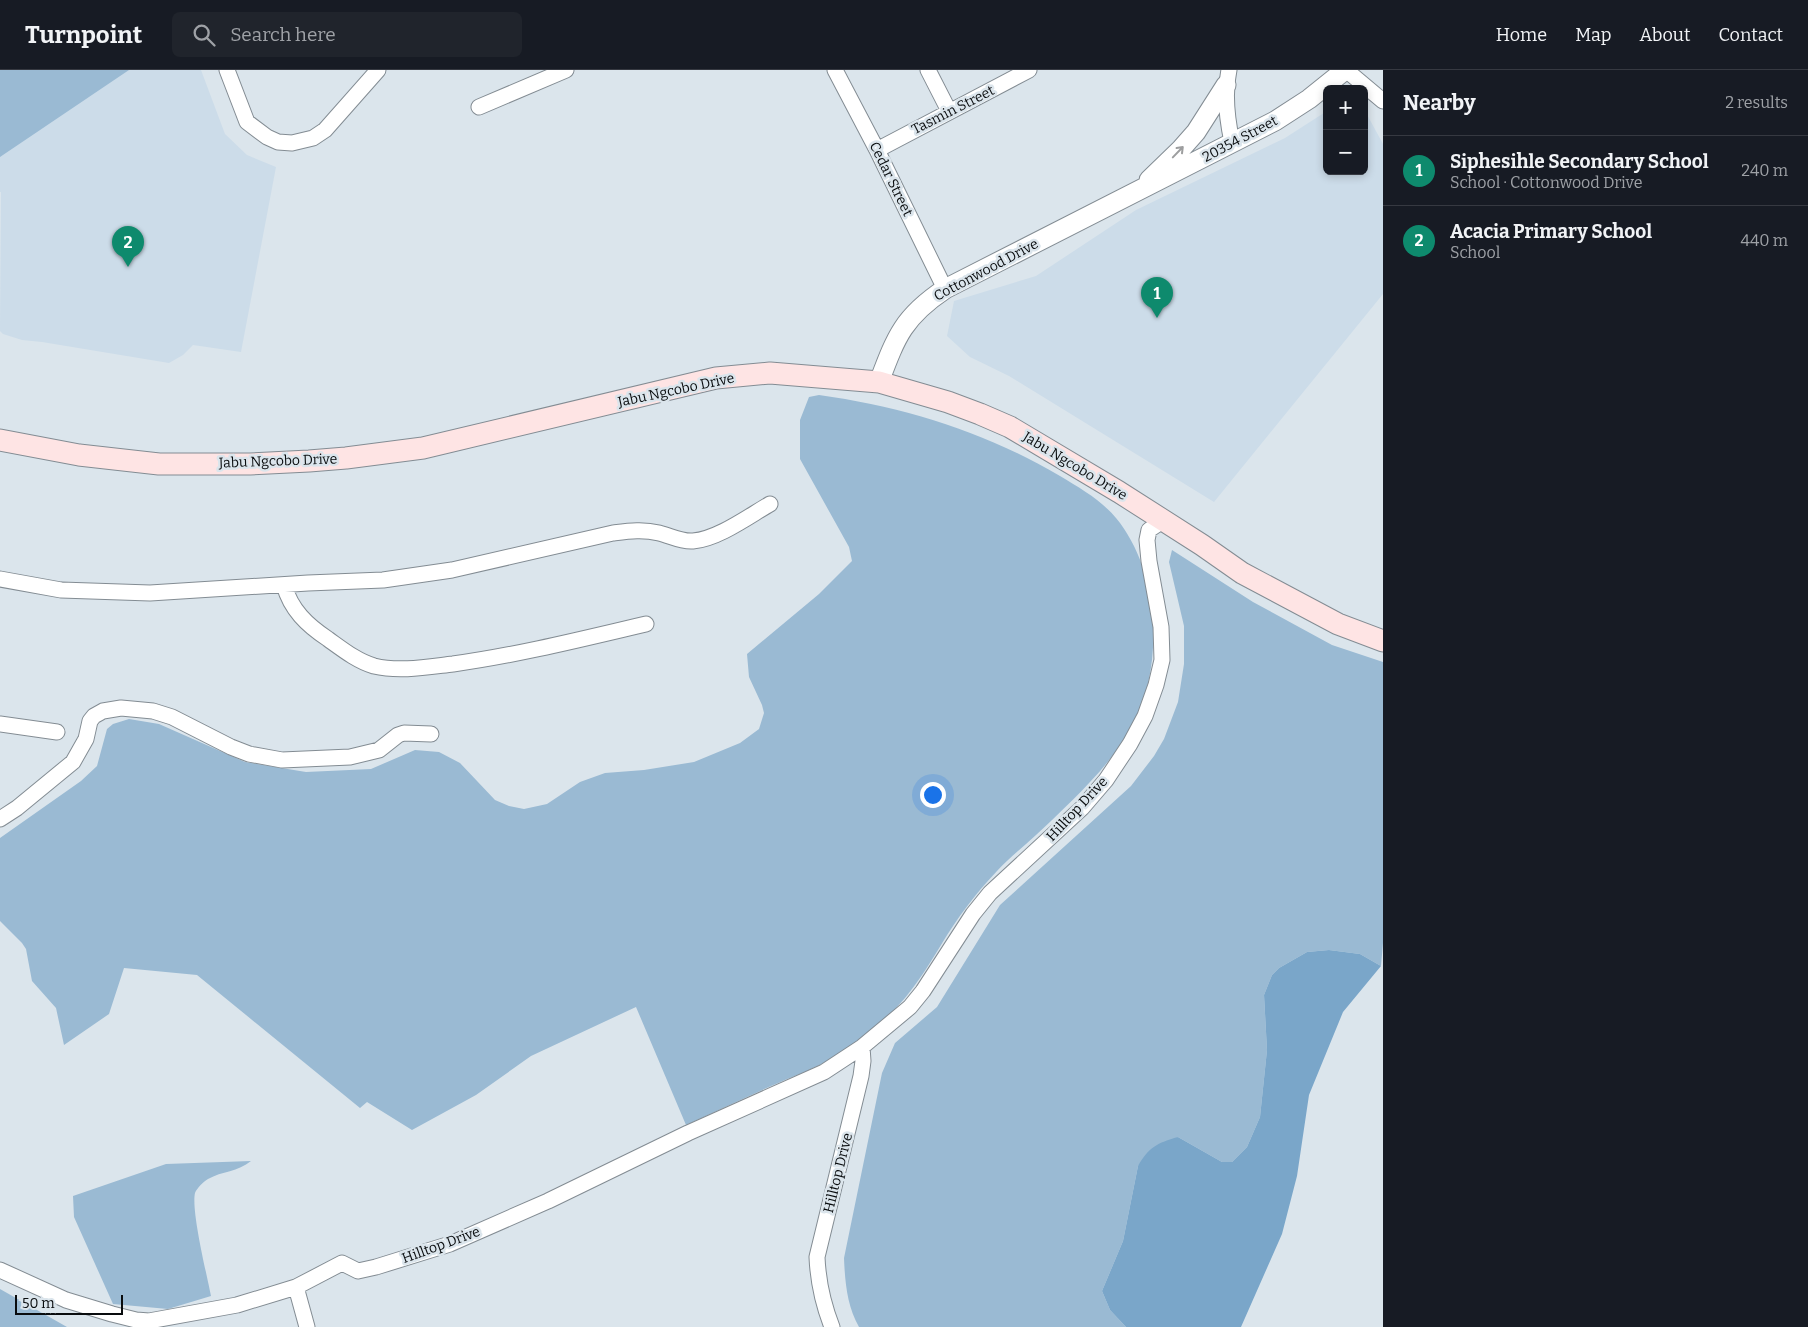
<!DOCTYPE html>
<html lang="en">
<head>
<meta charset="utf-8">
<style>
	:root { --surface:#171b24; --page:#20242c; --text:#f1f3f6; --muted:#9ea1a6; --line:#363941; --accent:#0e8a6d }
	body { margin:0; font-family:Bitter,serif; background:var(--page); color:var(--text) }
	.controls { position:absolute; right:15px; top:15px; display:grid; overflow:hidden; border-radius:8px; box-shadow:0 2px 8px #0003 }
	.controls button { width:45px; height:45px; display:grid; place-items:center; padding:0; border:0; border-bottom:1px solid var(--line); background:var(--surface); color:var(--text); font:25px sans-serif }
	.scale { position:absolute; left:15px; bottom:12px; width:108px; box-sizing:border-box; padding-left:5px; border:2px solid #090c0e; border-top:0; font-size:14px; line-height:18px; white-space:nowrap; color:#090c0e; -webkit-text-stroke:4px #dbe5ec; paint-order:stroke }
	.you { position:absolute; left:932px; top:724px; width:18px; height:18px; margin:-12px; border:4px solid #fff; border-radius:50%; background:#1a73e8; box-shadow:0 0 0 8px #1a73e833 }
	.badge { display:grid; place-items:center; width:32px; height:32px; border-radius:50%; background:var(--accent); color:#fff; font-size:16px; font-weight:700 }
	.pin { position:absolute; translate:-50% -41px; filter:drop-shadow(0 1px 2px #0008) }
	.pin::after { content:''; position:absolute; top:26px; width:18px; height:15px; background:inherit; clip-path:polygon(0 0,100% 0,50% 100%) }
	.list { margin:0; padding:0; list-style:none }
	h2 { display:flex; justify-content:space-between; align-items:center; height:65px; margin:0; padding:0 20px; font-size:21px }
	h2 small { font-size:16px; font-weight:400; color:var(--muted) }
	.list li { display:grid; grid-template-columns:32px 1fr auto; gap:15px; align-items:center; box-sizing:border-box; height:70px; padding:0 20px; border-top:1px solid var(--line) }
	.list b { display:block; font-size:19px; white-space:nowrap }
	.list p { margin:0; font-size:16px; white-space:nowrap; color:var(--muted) }
	.list em { font-size:16px; font-style:normal; color:var(--muted) }
	.icon { flex:none; width:28px; height:28px; fill:none; stroke:currentColor; stroke-width:2; stroke-linecap:round; stroke-linejoin:round }
	.map { position:relative; flex:none; width:1383px; height:1257px; overflow:hidden }
	header { display:flex; align-items:center; gap:30px; box-sizing:border-box; height:70px; padding:0 25px; background:var(--surface); border-bottom:1px solid var(--line) }
	header strong { font-size:24px }
	nav { display:flex; gap:28px; margin-inline-start:auto; font-size:18px }
	.search { width:350px; height:45px; background:var(--page); display:flex; align-items:center; gap:12px; box-sizing:border-box; padding:0 18px; border-radius:8px; color:var(--muted); font-size:19px }
	main { display:flex }
	aside { flex:1; background:var(--surface) }
	.map>svg:first-child { display:block }
</style>
</head>
<body>
<header>
<strong>Turnpoint</strong>
<div class="search"><svg class="icon" aria-label="search" viewBox="0 0 24 24"><circle cx="10" cy="10" r="6"/><path d="M15 15l6 6"/></svg>Search here</div>
<nav><a>Home</a><a>Map</a><a>About</a><a>Contact</a></nav>
</header>
<main>
<div class="map">
<svg width="1383" height="1257" viewBox="0 0 1383 1257">
	<rect width="100%" height="100%" fill="#dbe5ec"/>
	<!-- built -->
	<path fill="#ccdce9" d="M0,0H201L225,64L247,85L276,97L241,282L193,275L183,285L169,293L42,272L22,270L3,264L0,261L1,122H0Z
		M1364,39L1383,74V224L1214,432L1009,306L970,287L947,266L954,231L1036,206L1136,140L1285,68L1327,41V101H1364Z"/>
	<!-- green -->
	<path fill="#9abad3" d="M0,0H129L0,87Z
		M819,325C905,337 985,362 1060,406C1080,418 1101,430 1116,448C1138,474 1152,516 1153,550C1155,590 1149,627 1129,662C1107,699 1067,736 1036,765C1023,777 1009,788 997,801C976,823 957,848 941,875C930,893 919,911 905,928C885,951 861,971 834,987C815,999 791,1007 771,1016C742,1029 714,1042 686,1055L636,937L531,986L476,1025L412,1060L367,1032L360,1038L197,905L124,898L109,944L64,975L56,938L32,911L26,879L22,873L0,851V768L81,711L97,696L107,659L113,654L129,649L159,654L245,692L306,702L371,699L415,680L439,682L460,693L495,730L509,736L524,739L547,734L580,712L605,703L644,700L694,692L740,673L759,659L764,643L762,635L749,607L747,584L819,524L852,491L849,477L800,389V350L809,327Z
		M1172,480L1253,532L1332,575L1383,592V873L1381,896L1360,884L1329,880L1307,882L1279,898L1272,905L1264,925L1267,980L1260,1047L1247,1077L1232,1092H1222L1178,1067L1138,1096L1123,1171L1102,1221L1110,1240L1126,1257H859C847,1236 845,1212 844,1188L882,1003L895,973L937,937L1000,835L1131,716L1154,686L1164,669L1178,632L1184,594V556L1169,492Z
		M251,1091C238,1102 222,1101 208,1109C203,1112 197,1118 195,1123C191,1141 207,1205 211,1226L168,1239L113,1234L74,1147L73,1126L166,1094Z
		M0,1219L67,1257H0Z"/>
	<!-- forest -->
	<path fill="#7aa6c9" d="M1329,880L1360,884L1381,896L1343,942L1309,1025L1297,1106L1282,1164L1241,1257H1126L1110,1240L1102,1221L1123,1171L1138,1096C1149,1077 1157,1073 1178,1067L1222,1092H1232L1247,1077L1260,1047L1267,980L1264,925L1272,905L1279,898L1307,882Z"/>
	<g fill="none" stroke-linecap="round" stroke-linejoin="round">
		<!-- minor casing -->
		<g stroke="#838c93" stroke-width="17">
			<path id="minor" d="M227,0L247,52L267,67L278,72L292,73L313,68L325,60L378,0
				M835,0L877,80L945,219
				M928,0L949,41
				M1229,0C1224,23 1227,49 1232,72
				M1346,0L1383,31
				M479,37L566,0
				M877,80L1029,0
				M0,509L61,520L150,523L308,513L383,510L452,500L613,463C629,461 643,459 659,463C671,466 681,472 693,471C718,469 749,446 770,434
				M284,515C291,540 307,555 328,569C342,579 357,591 374,596C399,602 427,597 453,594C518,585 582,569 646,554
				M0,654L57,662
				M0,749L17,738L73,692L86,669L90,651L94,646L103,641L121,638L153,641L172,647L231,677L249,684L282,690L350,687L379,680L398,665L404,663L431,664
				M0,1200L66,1230L112,1244L136,1250L149,1251L237,1235L296,1217L342,1193L358,1201L376,1197L450,1174L548,1131L688,1063L824,1002L862,977L910,937L923,921L973,844L990,823L1082,738L1106,710L1130,674L1145,646L1156,615L1162,590L1161,557L1149,491L1147,470L1149,460L1164,450
				M296,1217L307,1257
				M832,1257C823,1234 818,1211 817,1187L861,1006L863,991L862,977"/>
		</g>
		<!-- tertiary casing -->
		<g stroke="#838c93" stroke-width="21">
			<path id="tertiary" d="M1149,110L1181,79L1196,62L1226,15
				M879,312C896,267 903,247 945,219L1275,51L1309,29L1345,0"/>
		</g>
		<!-- secondary casing -->
		<g stroke="#838c93" stroke-width="23">
			<path id="secondary" d="M0,370L79,385L159,394H250L309,391L346,388L423,378L716,308L770,303L879,312L948,332L980,344L1010,357L1119,422L1202,475L1242,503L1338,554L1383,571"/>
		</g>
		<!-- minor -->
		<use href="#minor" stroke="#fff" stroke-width="15"/>
		<!-- tertiary -->
		<use href="#tertiary" stroke="#fff" stroke-width="19"/>
		<!-- secondary -->
		<use href="#secondary" stroke="#fee4e4" stroke-width="21"/>
	</g>
	<!-- one-way arrows -->
	<defs><path id="oneway-shaft" d="M-6 0H5M1.5-3L5.5 0L1.5 3" fill="none" stroke-width="1.6" stroke-linecap="round" stroke-linejoin="round" transform="scale(1.25)"/></defs>
	<use stroke="#9d9e9f" href="#oneway-shaft" transform="translate(1178 82) rotate(-46)"/>
	<g text-anchor="middle" dominant-baseline="central" stroke-width="5" stroke-linejoin="round" paint-order="stroke">
		<!-- street labels -->
		<g font-size="14" fill="#090c0e" stroke="#dbe5ec">
			<text transform="translate(953 40) rotate(-27)">Tasmin Street</text>
			<text transform="translate(1240 69) rotate(-28)">20354 Street</text>
			<text transform="translate(891 109) rotate(64)">Cedar Street</text>
			<text transform="translate(986 200) rotate(-28)">Cottonwood Drive</text>
			<text transform="translate(676 320) rotate(-12)">Jabu Ngcobo Drive</text>
			<text transform="translate(278 391) rotate(-2)">Jabu Ngcobo Drive</text>
			<text transform="translate(1075 396) rotate(31)">Jabu Ngcobo Drive</text>
			<text transform="translate(1077 739) rotate(-47)">Hilltop Drive</text>
			<text transform="translate(838 1103) rotate(-76)">Hilltop Drive</text>
			<text transform="translate(441 1175) rotate(-20)">Hilltop Drive</text>
		</g>
	</g>
</svg>
<div class="controls">
<button>+</button>
<button>−</button>
</div>
<div class="scale">50 m</div>
<div class="you"></div>
<div class="pin badge" style="left:1157px;top:248px">1</div>
<div class="pin badge" style="left:128px;top:197px">2</div>
</div>
<aside>
<h2>Nearby<small>2 results</small></h2>
<ul class="list">
<li><span class="badge">1</span><div><b>Siphesihle Secondary School</b><p>School · Cottonwood Drive</p></div><em>240 m</em></li>
<li><span class="badge">2</span><div><b>Acacia Primary School</b><p>School</p></div><em>440 m</em></li>
</ul>
</aside>
</main>
</body>
</html>
